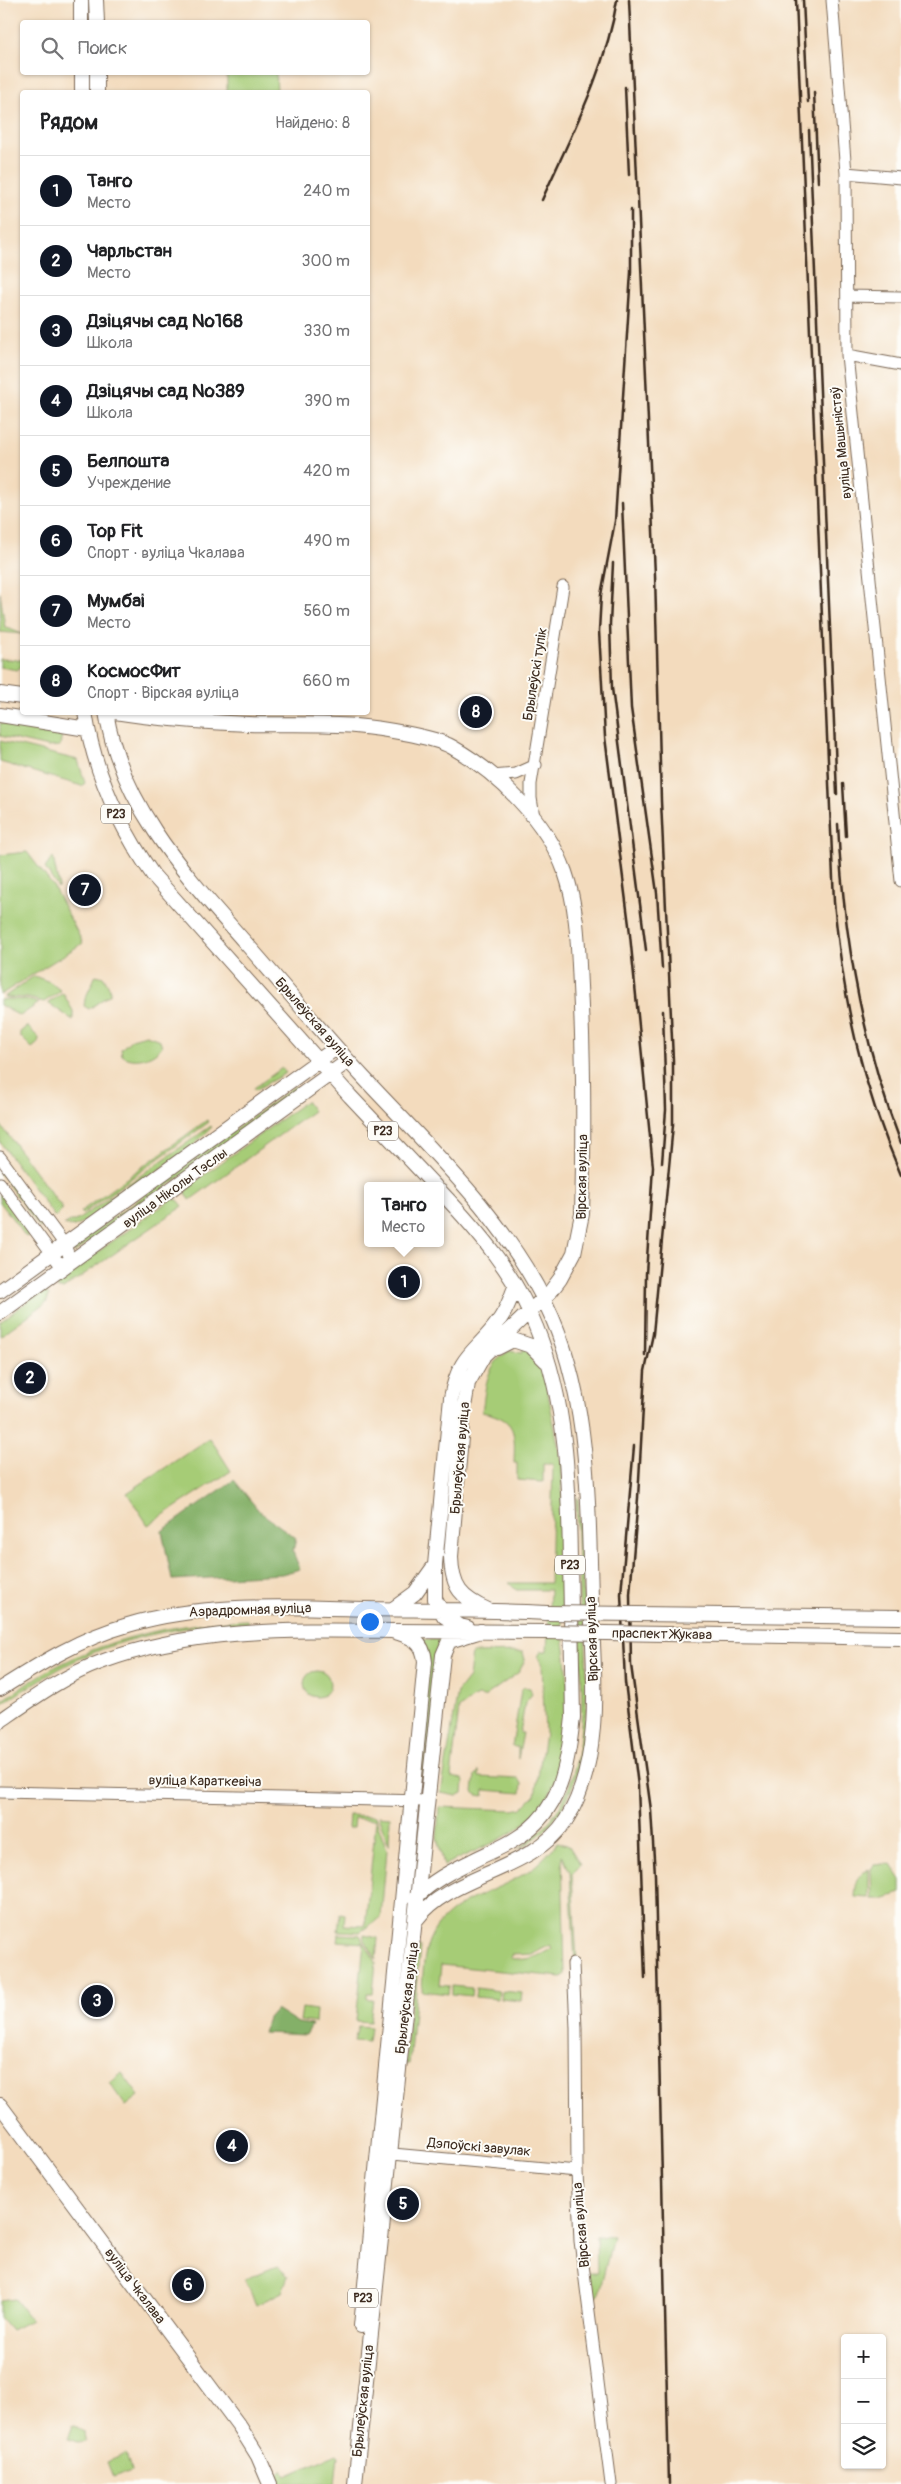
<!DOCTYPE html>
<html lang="ru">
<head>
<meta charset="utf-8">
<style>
	:root { --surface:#fff; --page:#f6f6f6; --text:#202124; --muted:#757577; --line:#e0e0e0; --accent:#111827 }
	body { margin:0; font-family:Pangolin,sans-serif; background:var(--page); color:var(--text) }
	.controls { position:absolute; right:15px; bottom:15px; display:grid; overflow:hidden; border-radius:5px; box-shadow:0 1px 4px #0004 }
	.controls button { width:45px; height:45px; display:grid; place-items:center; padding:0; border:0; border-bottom:1px solid var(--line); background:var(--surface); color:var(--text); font:25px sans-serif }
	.you { position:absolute; left:369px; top:1621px; width:18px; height:18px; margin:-12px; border:4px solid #fff; border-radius:50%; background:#1a73e8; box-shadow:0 0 0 8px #1a73e833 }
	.badge { display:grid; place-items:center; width:32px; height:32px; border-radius:50%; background:var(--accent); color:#fff; font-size:16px; font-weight:700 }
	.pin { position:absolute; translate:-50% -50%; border:2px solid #fff; box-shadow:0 1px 5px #0006 }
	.popup { position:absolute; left:364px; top:1182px; width:80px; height:65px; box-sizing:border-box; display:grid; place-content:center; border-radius:5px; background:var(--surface); filter:drop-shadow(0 1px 4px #0005); font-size:16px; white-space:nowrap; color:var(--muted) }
	.popup b { font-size:19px; color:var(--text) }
	.popup::after { content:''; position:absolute; left:50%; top:100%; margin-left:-10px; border:10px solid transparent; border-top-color:var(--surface) }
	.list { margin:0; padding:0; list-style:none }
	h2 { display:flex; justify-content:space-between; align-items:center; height:65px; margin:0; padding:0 20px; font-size:21px }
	h2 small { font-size:16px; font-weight:400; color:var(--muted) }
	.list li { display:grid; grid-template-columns:32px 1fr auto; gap:15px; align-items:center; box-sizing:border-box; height:70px; padding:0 20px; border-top:1px solid var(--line) }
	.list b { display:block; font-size:19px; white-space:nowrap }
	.list p { margin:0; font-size:16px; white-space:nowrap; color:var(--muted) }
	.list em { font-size:16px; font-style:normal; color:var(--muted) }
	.icon { flex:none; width:28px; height:28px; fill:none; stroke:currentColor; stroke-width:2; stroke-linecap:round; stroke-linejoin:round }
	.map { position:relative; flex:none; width:901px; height:2484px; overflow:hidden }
	.search { position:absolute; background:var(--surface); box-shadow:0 1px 4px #0004; left:20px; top:20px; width:350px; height:55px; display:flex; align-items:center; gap:12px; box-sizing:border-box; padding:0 18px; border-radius:5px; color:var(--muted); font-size:19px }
	.panel { position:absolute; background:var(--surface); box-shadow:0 1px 4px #0004; left:20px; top:90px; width:350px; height:625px; border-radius:5px }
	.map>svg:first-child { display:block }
</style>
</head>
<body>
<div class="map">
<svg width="901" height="2484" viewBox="0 0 901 2484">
	<rect width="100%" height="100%" fill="#fdfcf7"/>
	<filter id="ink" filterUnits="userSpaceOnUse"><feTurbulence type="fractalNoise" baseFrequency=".02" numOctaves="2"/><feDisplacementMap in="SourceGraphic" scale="10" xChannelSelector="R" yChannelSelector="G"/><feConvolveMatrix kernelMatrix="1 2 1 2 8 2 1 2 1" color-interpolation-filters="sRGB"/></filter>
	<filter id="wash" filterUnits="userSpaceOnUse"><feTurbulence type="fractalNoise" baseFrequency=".0096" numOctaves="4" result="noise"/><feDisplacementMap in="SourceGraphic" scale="20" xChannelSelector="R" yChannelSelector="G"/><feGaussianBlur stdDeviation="1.12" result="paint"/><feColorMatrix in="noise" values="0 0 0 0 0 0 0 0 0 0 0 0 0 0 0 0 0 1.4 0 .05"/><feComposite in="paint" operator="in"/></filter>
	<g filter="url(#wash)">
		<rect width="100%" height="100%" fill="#f3dbbd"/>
		<!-- green -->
		<path fill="#a6cc76" stroke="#707b4a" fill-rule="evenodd" d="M227,73H276L277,92H227Z
			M0,593L5,627L22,634L0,632Z
			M0,659L22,660V666L17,670L0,667Z
			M0,723L57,730L62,733L60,746L48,747L0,736Z
			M0,741L78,760L85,783L82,786L0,762Z
			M27,852L53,886L83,943L0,995V855Z
			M53,857L59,887L58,888L45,868Z
			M96,975L104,977L110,989V994L89,1009L84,1006L85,999Z
			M34,976L50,982L61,991L44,1002L28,998L4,997Z
			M63,993L73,1011V1020L48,1003Z
			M9,999L28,1000L39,1003L20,1016L0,1005V1000Z
			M26,1027H28L39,1038L38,1043L32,1048L20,1036V1032Z
			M146,1035L160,1040L162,1046C154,1058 134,1064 122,1055L121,1049L132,1039Z
			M282,1068L286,1073L255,1090L254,1088Z
			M295,1086L299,1092L74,1253L73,1247Z
			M306,1101L313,1111L190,1200L186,1193L189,1186Z
			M207,1120L209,1122L82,1214L80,1212Z
			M0,1124L62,1208L61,1212L55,1217L0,1142Z
			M211,1126L212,1127L192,1147L81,1224L74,1227L64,1225L70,1221H76Z
			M0,1161L45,1224L40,1228L0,1173Z
			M0,1194L28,1233V1236L26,1237L0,1202Z
			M172,1199L178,1200L183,1206L63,1289H58L54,1283Z
			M44,1289L49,1295L47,1302L0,1336V1322Z
			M523,1347L542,1363L562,1465V1630C572,1681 574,1776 533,1816C510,1839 473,1851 444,1865L437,1838L439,1807L513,1810L522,1808L535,1795L545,1734L542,1665L538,1657L541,1651H547L550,1590H516L509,1583H550L553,1464H543V1482L517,1480V1463H514C515,1432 517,1419 482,1412C486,1387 485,1365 509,1351L522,1353Z
			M210,1438L231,1471L148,1525L127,1493Z
			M576,1498H578C580,1548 585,1597 586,1646C588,1715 591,1813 518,1849C534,1837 550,1824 560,1806C589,1753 581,1689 580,1631C579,1587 577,1543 576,1498Z
			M247,1620L248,1623C182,1625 117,1637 59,1669C39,1680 19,1693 0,1705V1702C19,1690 38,1675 59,1665C118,1635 181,1623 247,1620Z
			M447,1639L423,1784L419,1783L418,1640Z
			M523,1652L525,1660L519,1672L484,1697L477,1696L459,1708L451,1777L463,1779L464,1783L463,1793L457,1796L441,1793L458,1691L469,1677L472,1653Z
			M304 1684a13 13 0 1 1 26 0a13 13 0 1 1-26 0Z
			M524,1687L530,1688L532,1694L525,1703L520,1733H523L518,1759V1747H512L521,1690Z
			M479,1771V1777L518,1779L522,1783L521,1793L484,1790L483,1796L477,1795L473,1792L475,1776Z
			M349,1815L375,1816L387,1850L381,1917L360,1932L338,1931L340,1913L345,1914L344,1925L365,1926L376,1820L354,1818L353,1828H348Z
			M378,1816L390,1817L389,1845Z
			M558,1842L569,1846L580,1864L572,1874L577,1963H575L570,1872L562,1855L565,1975L561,1977L441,1965L439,1985L449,1986L448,1994L422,1991C423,1975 423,1956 429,1941C445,1900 494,1894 527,1872C539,1864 549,1853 558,1842ZM550,1945L552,1948C540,1956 526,1962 510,1958L511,1955L533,1954Z
			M891,1864L901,1880V1893L882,1899H872L871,1869L874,1865Z
			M869,1869V1898L855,1897C856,1885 856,1875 869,1869Z
			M338,1934L360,1935L376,1962L373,1993H367V1999H373L370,2022L356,2021L364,1943L337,1941Z
			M364,1935L378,1938L376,1959L364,1938Z
			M416,1946L420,1947L409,2064H405Z
			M452,1986L472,1988L471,1996L452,1994Z
			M476,1988L499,1991L498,1999L475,1997Z
			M502,1991L522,1993L521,2001L501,1999Z
			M302,2008L316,2010L315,2023L300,2021Z
			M358,2026L370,2027L368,2042L354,2041Z
			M122,2073L139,2096L126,2106L109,2083Z
			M596,2236L613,2237L599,2294L594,2298L591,2296L587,2273H597Z
			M277,2266L288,2276L282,2292L256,2305L245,2279Z
			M15,2299L31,2320L11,2330L0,2317V2301Z
			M73,2425L84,2431L85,2441L77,2442L68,2439Z
			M126,2454L132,2471L113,2477L107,2462Z
			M336,2454L338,2456L335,2484H277C275,2478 278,2473 283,2470L286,2476Z"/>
		<!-- forest -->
		<path fill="#84b067" stroke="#606d42" d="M234,1480L260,1512L296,1538L293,1552L300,1569L282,1574L172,1580L162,1531Z
			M276,2009L298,2023L312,2025L306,2035L263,2033L268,2018Z"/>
	</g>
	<g filter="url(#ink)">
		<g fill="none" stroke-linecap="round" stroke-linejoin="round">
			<!-- minor casing -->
			<g stroke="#7b6856" stroke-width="13">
				<path id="minor" d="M832,0L846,173L847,355L901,881
					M846,173L901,178
					M847,296L901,297
					M847,355L901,365
					M492,776L516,774L536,765
					M534,817L531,798V784L563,587
					M0,1157L65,1245L69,1256L68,1264L58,1262L0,1183
					M0,1792L427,1801
					M573,1964L576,2028L577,2171L580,2241L611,2484
					M382,2153L577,2171"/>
			</g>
			<!-- major casing -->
			<g stroke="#7b6856" stroke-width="16">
				<path id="major" d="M81,0V22
					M96,0L97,22
					M82,72V92
					M97,92V72
					M0,694L22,697
					M85,712C94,772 119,826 153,875L350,1096L435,1186
					M106,712C121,805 184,873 243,940C284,986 322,1033 364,1078C430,1149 503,1216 546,1304C590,1394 588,1500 591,1598C593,1666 605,1759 566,1820C532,1872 450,1874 416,1920
					M115,712C159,719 204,722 248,724C284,725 320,723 355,726C378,728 433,736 452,747C498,773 547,821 565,872C578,909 578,948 580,986C584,1062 584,1138 582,1214L574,1253L560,1279L551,1291L484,1355L468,1383L463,1413L451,1557C452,1588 461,1598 488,1610
					M0,715L87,729
					M0,1291L336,1048
					M0,1313L348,1061
					M497,1348L513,1340L531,1346L546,1361
					M393,1609L415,1593L435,1565
					M468,1628L460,1626L444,1616L435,1599V1565L451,1398C459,1352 478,1352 500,1319C507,1309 511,1298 515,1287
					M0,1689C41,1663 81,1638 128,1625C206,1602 289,1607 369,1609C429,1610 488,1610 547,1613
					M0,1721C32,1699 65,1675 101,1662C195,1627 296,1630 394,1631C445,1631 496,1632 546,1632
					M415,1898C432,1881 451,1871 472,1861C487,1853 504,1847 517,1838C561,1811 568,1765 573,1717C572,1666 571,1614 570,1562C569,1482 567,1402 536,1327C516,1275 478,1231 440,1191
					M0,2105L240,2427L258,2456L270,2484
					M361,2326L425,1662C424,1641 410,1636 392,1631
					M355,2484L443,1655L449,1641L481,1631"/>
			</g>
			<!-- minor -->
			<use href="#minor" stroke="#fff" stroke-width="11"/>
			<!-- major -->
			<use href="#major" stroke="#fff" stroke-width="14"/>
			<!-- rail -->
			<path stroke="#3b2a1e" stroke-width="2.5" d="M629,0L655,575L661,801L673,1060V1125L653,1334L645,1371L638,1498L630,1594L631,1665L651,1810L655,1875L669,2484
				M796,0L834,902C844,1004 860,1081 901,1175
				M803,0L808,102
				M625,87L629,175
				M814,92L818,182
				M809,130L837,794
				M542,200C571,135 606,70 617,0
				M631,210V272L615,521L601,595L599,631L605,737L629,925L653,1167L646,1274L645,1355
				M622,503L631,708L657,893L662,968
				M613,563L610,624L612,688L646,950
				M843,784L846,836
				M838,824C843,934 861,1040 901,1143
				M662,1163L666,1110L663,1011
				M634,1446L621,1594L625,1682L638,1786L645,1978"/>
			<!-- major-bridge casing -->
			<g stroke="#7b6856" stroke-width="16" stroke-linecap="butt">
				<path id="major-bridge" d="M547,1613L901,1617
					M546,1632L901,1638"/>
			</g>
			<!-- major-bridge -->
			<use href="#major-bridge" stroke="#fff" stroke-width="14"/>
		</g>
	</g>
	<g text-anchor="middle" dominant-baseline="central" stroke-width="4" stroke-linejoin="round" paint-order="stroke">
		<!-- shield labels -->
		<g fill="#fdfcf7" stroke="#75695f" stroke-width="1">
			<rect x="101" y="804.5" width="30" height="19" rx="4"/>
			<rect x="368" y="1121.5" width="30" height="19" rx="4"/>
			<rect x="555" y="1555.5" width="30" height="19" rx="4"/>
			<rect x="348" y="2288.5" width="30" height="19" rx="4"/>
		</g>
		<g font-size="12" font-weight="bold" fill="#3b2a1e">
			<text x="116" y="814">Р23</text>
			<text x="383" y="1131">Р23</text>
			<text x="570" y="1565">Р23</text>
			<text x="363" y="2298">Р23</text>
		</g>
		<!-- street labels -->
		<g font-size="14" fill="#3b2a1e" stroke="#fdfcf7">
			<text transform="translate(841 443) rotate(-96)">вуліца Машыністаў</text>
			<text transform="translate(535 674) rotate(-81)">Брылеўскі тупік</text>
			<text transform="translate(315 1022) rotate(49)">Брылеўская вуліца</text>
			<text transform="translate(582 1177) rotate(-89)">Вірская вуліца</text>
			<text transform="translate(175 1188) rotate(-36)">вуліца Ніколы Тэслы</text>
			<text transform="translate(460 1458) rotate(-85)">Брылеўская вуліца</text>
			<text transform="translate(250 1610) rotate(-2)">Аэрадромная вуліца</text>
			<text transform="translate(662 1634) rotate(1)">праспект Жукава</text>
			<text transform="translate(592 1639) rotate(-92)">Вірская вуліца</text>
			<text transform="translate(205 1781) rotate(1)">вуліца Караткевіча</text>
			<text transform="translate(407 1998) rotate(-83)">Брылеўская вуліца</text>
			<text transform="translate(479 2147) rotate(5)">Дэпоўскі завулак</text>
			<text transform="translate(581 2225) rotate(-95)">Вірская вуліца</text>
			<text transform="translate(135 2286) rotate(53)">вуліца Чкалава</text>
			<text transform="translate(363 2401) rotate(-84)">Брылеўская вуліца</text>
		</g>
	</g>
</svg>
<div class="controls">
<button>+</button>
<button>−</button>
<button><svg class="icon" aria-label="layers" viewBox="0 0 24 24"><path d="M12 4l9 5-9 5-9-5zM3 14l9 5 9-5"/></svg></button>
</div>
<div class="you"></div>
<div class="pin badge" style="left:404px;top:1282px">1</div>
<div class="popup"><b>Танго</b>Место</div>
<div class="pin badge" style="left:30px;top:1378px">2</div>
<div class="pin badge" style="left:97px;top:2001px">3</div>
<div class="pin badge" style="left:232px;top:2146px">4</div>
<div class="pin badge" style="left:403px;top:2204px">5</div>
<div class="pin badge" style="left:188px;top:2285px">6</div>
<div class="pin badge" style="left:85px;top:890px">7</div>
<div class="pin badge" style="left:476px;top:712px">8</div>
<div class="search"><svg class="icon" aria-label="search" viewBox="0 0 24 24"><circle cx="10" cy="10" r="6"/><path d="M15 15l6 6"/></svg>Поиск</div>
<section class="panel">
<h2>Рядом<small>Найдено: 8</small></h2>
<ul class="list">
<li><span class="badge">1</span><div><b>Танго</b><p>Место</p></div><em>240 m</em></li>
<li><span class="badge">2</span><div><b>Чарльстан</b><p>Место</p></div><em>300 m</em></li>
<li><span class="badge">3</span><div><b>Дзіцячы сад №168</b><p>Школа</p></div><em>330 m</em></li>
<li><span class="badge">4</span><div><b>Дзіцячы сад №389</b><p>Школа</p></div><em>390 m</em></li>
<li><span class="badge">5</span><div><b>Белпошта</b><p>Учреждение</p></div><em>420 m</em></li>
<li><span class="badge">6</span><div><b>Top Fit</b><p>Спорт · вуліца Чкалава</p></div><em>490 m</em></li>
<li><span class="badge">7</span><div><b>Мумбаі</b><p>Место</p></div><em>560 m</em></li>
<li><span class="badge">8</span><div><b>КосмосФит</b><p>Спорт · Вірская вуліца</p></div><em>660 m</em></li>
</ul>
</section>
</div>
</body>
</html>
